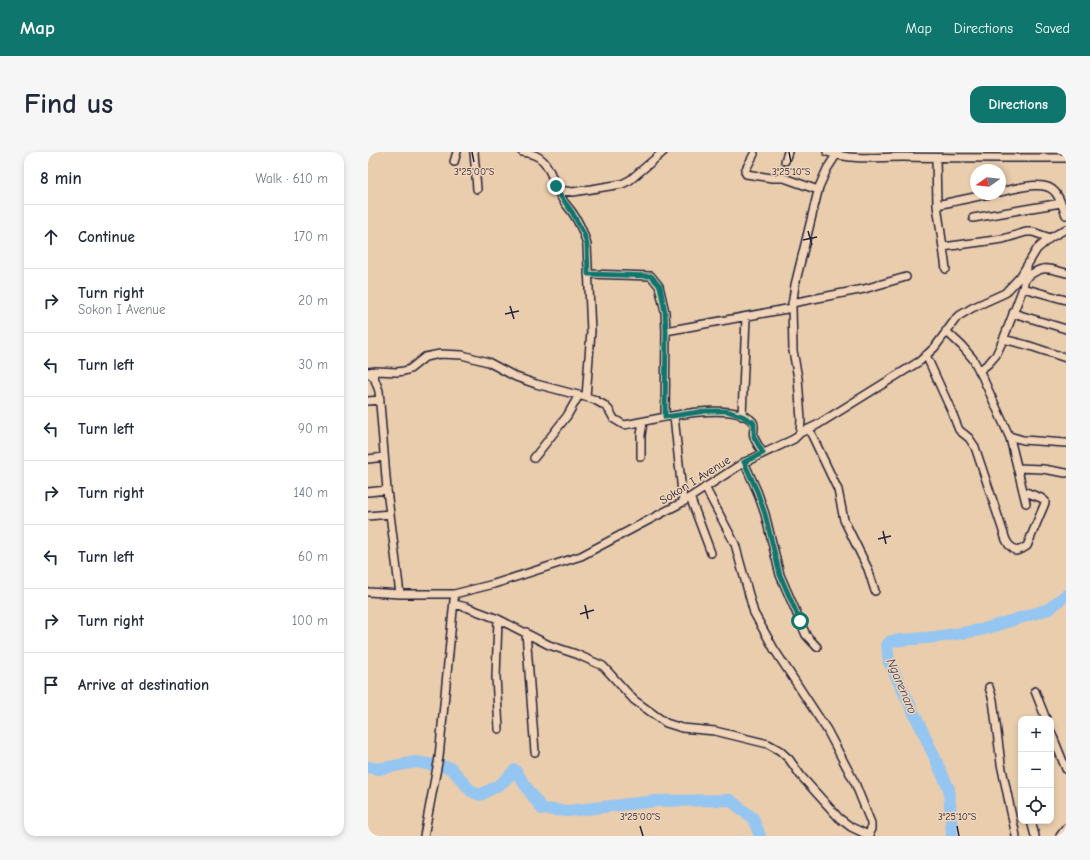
<!DOCTYPE html>
<html lang="en">
<head>
<meta charset="utf-8">
<style>
	:root { --surface:#fff; --page:#f6f6f7; --text:#1f2937; --muted:#747a83; --line:#e0e1e3; --accent:#0f766e }
	body { margin:0; font-family:"Comic Neue",sans-serif; background:var(--page); color:var(--text) }
	.controls { position:absolute; right:12px; bottom:12px; display:grid; overflow:hidden; border-radius:8px; box-shadow:0 2px 6px #0003 }
	.controls button { width:36px; height:36px; display:grid; place-items:center; padding:0; border:0; border-bottom:1px solid var(--line); background:var(--surface); color:var(--text); font:20px sans-serif }
	.compass { position:absolute; left:602px; top:12px; width:36px; height:36px; border-radius:50%; background:var(--surface); box-shadow:0 2px 6px #0003; rotate:256deg }
	.stop { position:absolute; width:12px; height:12px; margin:-9px; border:3px solid #0f766e; border-radius:50%; background:#fff }
	.stop.end { background:#0f766e; border-color:#fff; box-shadow:0 1px 4px #0008 }
	.list { margin:0; padding:0; list-style:none }
	h2 { display:flex; justify-content:space-between; align-items:center; height:52px; margin:0; padding:0 16px; font-size:17px }
	h2 small { font-size:13px; font-weight:400; color:var(--muted) }
	.list li { display:grid; grid-template-columns:26px 1fr auto; gap:12px; align-items:center; box-sizing:border-box; height:64px; padding:0 16px; border-top:1px solid var(--line) }
	.list b { display:block; font-size:15px; white-space:nowrap }
	.list p { margin:0; font-size:13px; white-space:nowrap; color:var(--muted) }
	.list em { font-size:13px; font-style:normal; color:var(--muted) }
	.icon { flex:none; width:22px; height:22px; fill:none; stroke:currentColor; stroke-width:2; stroke-linecap:round; stroke-linejoin:round }
	.map { position:relative; flex:none; width:698px; height:684px; overflow:hidden; border-radius:12px }
	header { display:flex; align-items:center; gap:24px; box-sizing:border-box; height:56px; padding:0 20px; background:var(--accent); color:#fff }
	header strong { font-size:19px }
	nav { display:flex; gap:22px; margin-inline-start:auto; font-size:14px }
	.intro { display:flex; align-items:center; justify-content:space-between; box-sizing:border-box; height:96px; padding:0 24px }
	h1 { margin:0; font-size:28px }
	.button { padding:10px 18px; border-radius:12px; background:var(--accent); color:#fff; font-size:14px; font-weight:700 }
	main { display:flex; gap:24px; padding:0 24px }
	aside { flex:1; background:var(--surface); border-radius:12px; box-shadow:0 2px 6px #0003 }
	.map>svg:first-child { display:block }
</style>
</head>
<body>
<header>
<strong>Map</strong>
<nav><a>Map</a><a>Directions</a><a>Saved</a></nav>
</header>
<div class="intro"><h1>Find us</h1><a class="button">Directions</a></div>
<main>
<aside>
<h2>8 min<small>Walk · 610 m</small></h2>
<ul class="list">
<li><svg class="icon" aria-label="ahead" viewBox="0 0 24 24"><path d="M12 20V5M6 11l6-6 6 6"/></svg><div><b>Continue</b></div><em>170 m</em></li>
<li><svg class="icon" aria-label="right" viewBox="0 0 24 24"><path d="M7 20v-9h11M14 6l5 5-5 5"/></svg><div><b>Turn right</b><p>Sokon I Avenue</p></div><em>20 m</em></li>
<li><svg class="icon" aria-label="left" viewBox="0 0 24 24"><path d="M17 20v-9H6M10 6l-5 5 5 5"/></svg><div><b>Turn left</b></div><em>30 m</em></li>
<li><svg class="icon" aria-label="left" viewBox="0 0 24 24"><path d="M17 20v-9H6M10 6l-5 5 5 5"/></svg><div><b>Turn left</b></div><em>90 m</em></li>
<li><svg class="icon" aria-label="right" viewBox="0 0 24 24"><path d="M7 20v-9h11M14 6l5 5-5 5"/></svg><div><b>Turn right</b></div><em>140 m</em></li>
<li><svg class="icon" aria-label="left" viewBox="0 0 24 24"><path d="M17 20v-9H6M10 6l-5 5 5 5"/></svg><div><b>Turn left</b></div><em>60 m</em></li>
<li><svg class="icon" aria-label="right" viewBox="0 0 24 24"><path d="M7 20v-9h11M14 6l5 5-5 5"/></svg><div><b>Turn right</b></div><em>100 m</em></li>
<li><svg class="icon" aria-label="arrive" viewBox="0 0 24 24"><path d="M6 21V4h12l-3 4 3 4H6"/></svg><div><b>Arrive at destination</b></div></li>
</ul>
</aside>
<div class="map">
<svg width="698" height="684" viewBox="0 0 698 684">
	<rect width="100%" height="100%" fill="#eacdad"/>
	<filter id="ink" filterUnits="userSpaceOnUse"><feTurbulence type="fractalNoise" baseFrequency=".025" numOctaves="2"/><feDisplacementMap in="SourceGraphic" scale="8" xChannelSelector="R" yChannelSelector="G"/><feConvolveMatrix kernelMatrix="1 2 1 2 8 2 1 2 1" color-interpolation-filters="sRGB"/></filter>
	<g filter="url(#ink)">
		<g fill="none" stroke-linecap="round" stroke-linejoin="round">
			<!-- river -->
			<path stroke="#94c6f1" stroke-width="12" d="M0,615L10,617L48,610L83,616L103,639L112,643L133,632L147,618L159,636L174,657L200,659L288,649L362,648L385,666L392,684
				M584,684L581,637L556,582L521,510L519,493L523,489L568,485L613,478L681,457L698,443"/>
			<!-- minor casing -->
			<g stroke="#22223b" stroke-width="10">
				<path id="minor" d="M106,0L109,37
					M154,0C181,3 180,19 190,38L205,40L254,32L262,28L295,0
					M459,0C486,9 508,5 535,5C589,6 644,6 698,6
					M386,2L377,19L378,22L404,26H416L450,38
					M568,6L569,53L578,117
					M417,9L420,0
					M86,10L89,0
					M190,38C192,47 199,53 204,60C211,70 216,81 219,93L223,179L218,245
					M632,40C646,37 677,27 687,40C692,46 695,56 698,63
					M569,53L621,42
					M605,66L693,51
					M575,95L635,87L658,80H665L682,86
					M220,122L283,124L291,134L297,160L298,179L297,265
					M658,126C674,113 680,116 698,121
					M655,136L698,148
					M424,151L496,137L538,125
					M645,161L698,177
					M298,179L424,156
					M578,179L594,194L605,207L614,224L642,286L658,351
					M635,187L659,193L698,206
					M558,203L583,258L591,278L601,286L607,295L638,388L641,393L648,399L654,397L659,394L677,351V349L673,346L655,339
					M611,219L621,211L628,203L635,188L655,136L659,116
					M0,220L8,219L29,220L36,219L42,217L57,205L72,202L94,203L120,210L148,225L168,232L225,247L236,253L241,258L246,267L256,273C283,269 365,246 385,270C388,274 384,280 386,285C388,291 392,296 395,301
					M0,221L6,225L11,239L19,338L32,442
					M0,249L12,248
					M306,264L315,350
					M374,264L378,165
					M441,277L470,338L476,368L500,417L507,439
					M432,281L449,273L552,209L567,195L589,165L604,156L637,141L652,125L669,97L682,86L698,77
					M641,284L655,288L698,291
					M273,305V283L275,270
					M166,306L199,264L211,243
					M0,307L16,305
					M376,310L389,339L397,362L412,423L432,469L438,483L449,495
					M649,316L675,317L698,321
					M337,335L367,392L386,461L406,497L459,578L487,631L503,671V677L500,683
					M0,340L19,338
					M322,345L343,401
					M0,364L22,362
					M0,440L32,442H86L126,432L213,404L315,350L375,311L426,287L432,281L433,268L430,226L425,199L424,154L427,133L451,35L459,17L470,0
					M86,452L98,455L130,467L181,493L208,502L235,514L266,548L298,571L314,576L347,579L400,592L411,598L421,607L433,624L471,666L483,675L502,684
					M130,467L128,525L131,577
					M158,480L167,600
					M621,535L625,548L633,612L648,684
					M667,539L678,567
					M683,580L698,617
					M663,669L667,684
					M56,684L71,605L86,448
					M692,684L698,676"/>
			</g>
			<!-- minor -->
			<use href="#minor" stroke="#f2d5b8" stroke-width="7"/>
		</g>
	</g>
	<g fill="none" stroke-linecap="round" stroke-linejoin="round" filter="url(#ink)">
		<!-- route -->
		<path stroke="#0f766e" stroke-width="5" d="M188,34L191,42L204,60L216,82L219,93L220,122L283,124L292,134L297,160L298,179L297,265L338,259H359L374,264L385,270L386,272V285L395,301L376,310L389,339L397,362L412,423L432,469"/>
	</g>
	<!-- ticks -->
	<path fill="none" stroke="#22223b" stroke-width="1.5" d="M104,0L106,10M421,0L423,10M440,79L444,93M435,88L449,85M142,154L146,167M137,162L151,159M515,379L518,392M510,387L523,384M217,453L220,467M212,462L226,458M272,674L275,684M589,674L591,684"/>
	<g text-anchor="middle" dominant-baseline="central" stroke-width="3" stroke-linejoin="round" paint-order="stroke">
		<!-- street labels -->
		<g font-size="12" fill="#22223b" stroke="#f2d5b8">
			<text transform="translate(327 328) rotate(-32)">Sokon I Avenue</text>
		</g>
		<!-- water labels -->
		<g font-size="13" font-style="italic" fill="#39435f" stroke="#f2d5b8">
			<text transform="translate(534 534) rotate(67)">Ngarenaro</text>
		</g>
	</g>
	<g font-size="10" text-anchor="middle" fill="#22223b" stroke="#f2d5b8" stroke-width="3" stroke-linejoin="round" paint-order="stroke">
		<text x="106" y="23">3°25'00"S</text>
		<text x="423" y="23">3°25'10"S</text>
		<text x="272" y="668">3°25'00"S</text>
		<text x="589" y="668">3°25'10"S</text>
	</g>
</svg>
<div class="controls">
<button>+</button>
<button>−</button>
<button><svg class="icon" aria-label="locate" viewBox="0 0 24 24"><circle cx="12" cy="12" r="6"/><path d="M12 2v4M12 18v4M2 12h4M18 12h4"/></svg></button>
</div>
<svg class="compass" viewBox="-18 -18 36 36"><path d="M0-13l5 13h-10z" fill="#e53935"/><path d="M0 13l5-13h-10z" fill="#747a83"/></svg>
<div class="stop" style="left:432px;top:469px"></div>
<div class="stop end" style="left:188px;top:34px"></div>
</div>
</main>
</body>
</html>
